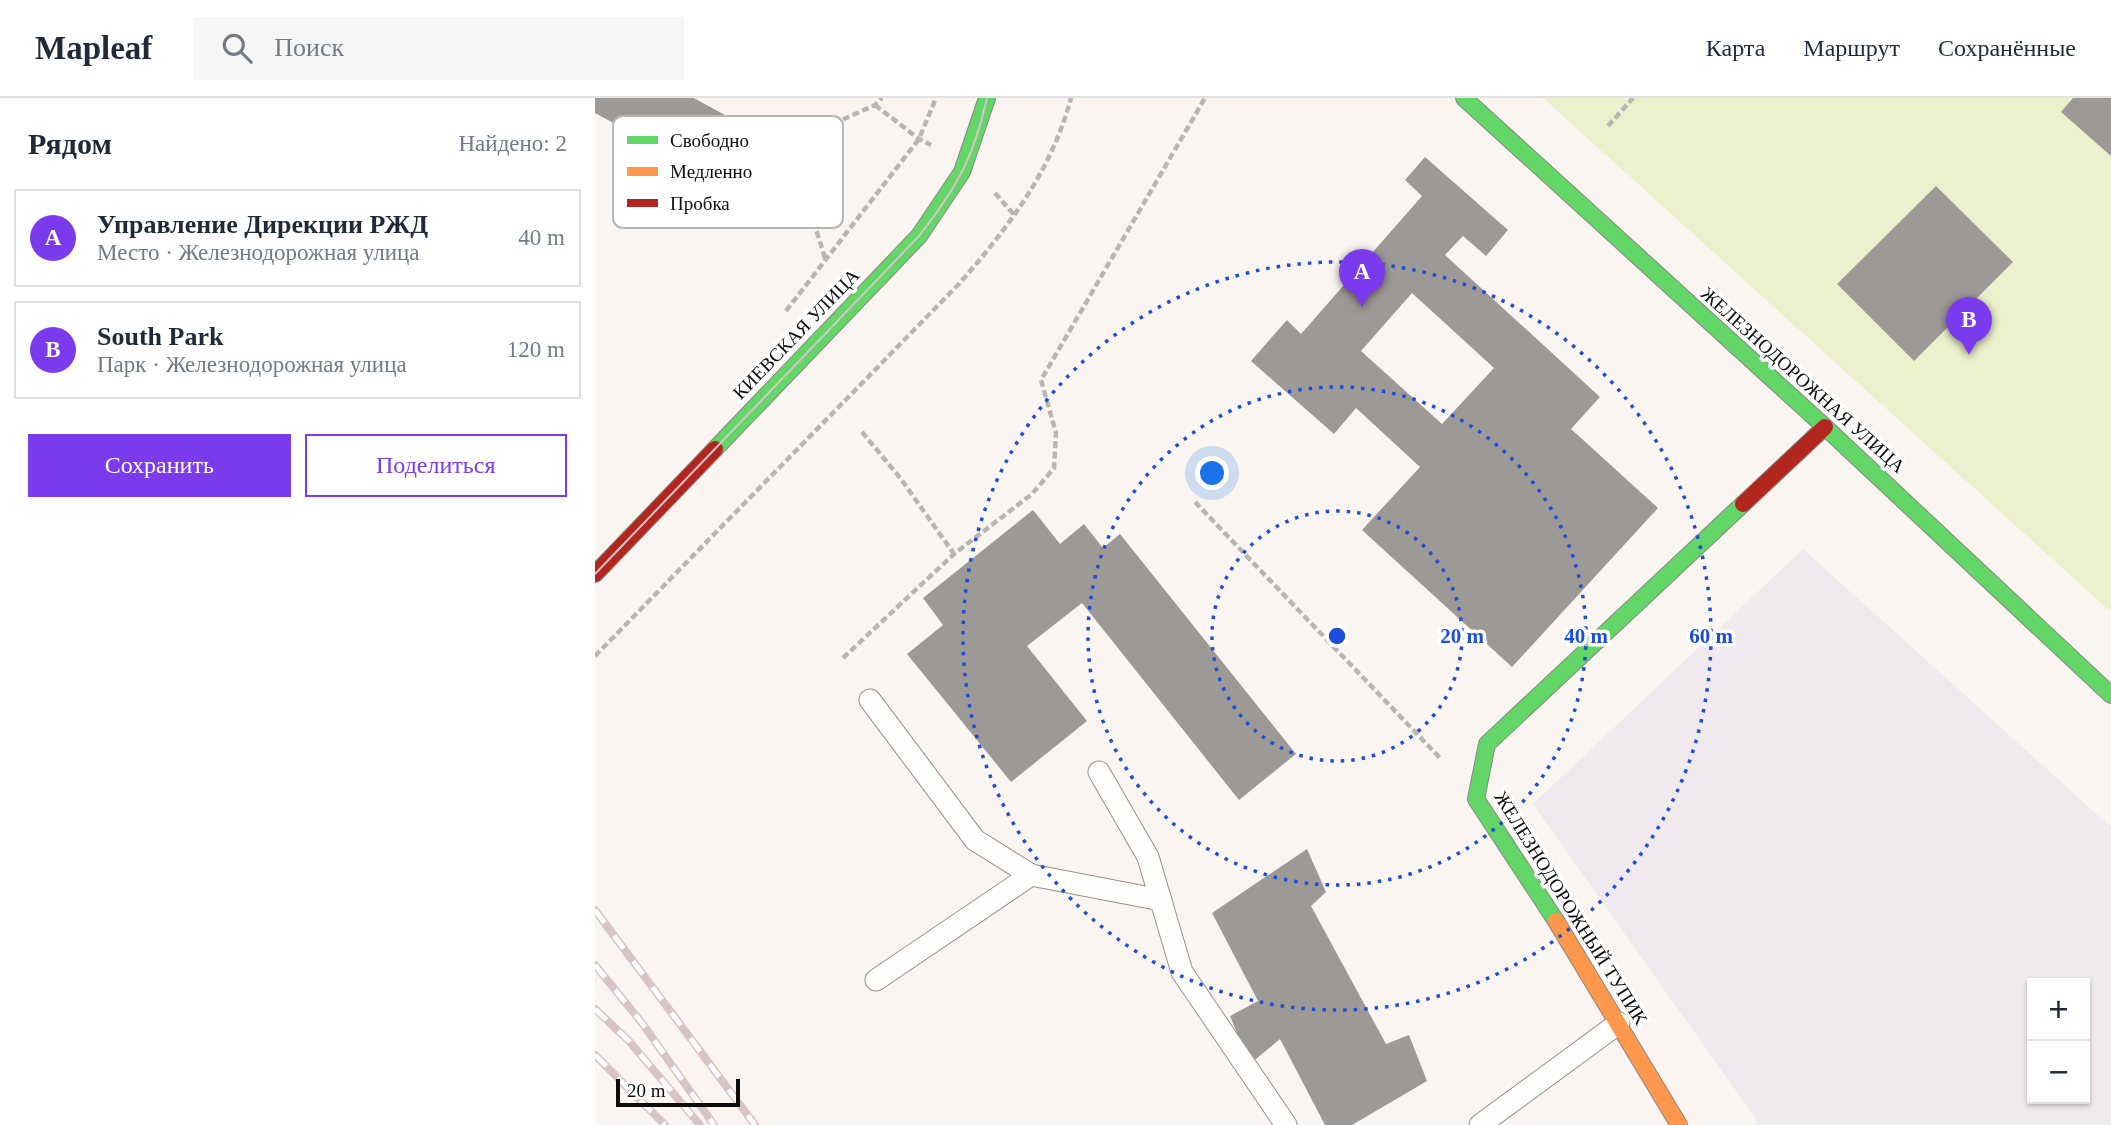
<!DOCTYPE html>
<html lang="ru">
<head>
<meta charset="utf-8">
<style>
	:root { --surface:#fff; --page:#f6f6f7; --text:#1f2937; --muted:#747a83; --line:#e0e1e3; --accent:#7c3aed }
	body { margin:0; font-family:Georgia,serif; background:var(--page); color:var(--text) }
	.controls { position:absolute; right:21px; bottom:21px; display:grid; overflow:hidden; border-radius:0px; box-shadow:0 2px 5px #0004 }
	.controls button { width:63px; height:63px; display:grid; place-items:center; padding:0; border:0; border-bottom:2px solid var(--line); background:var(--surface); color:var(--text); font:35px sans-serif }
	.scale { position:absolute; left:21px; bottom:18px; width:124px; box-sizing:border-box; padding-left:7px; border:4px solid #0c0c0c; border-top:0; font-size:19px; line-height:24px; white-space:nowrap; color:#0c0c0c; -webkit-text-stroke:5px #fff; paint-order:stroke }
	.you { position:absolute; left:618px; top:376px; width:24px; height:24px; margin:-18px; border:5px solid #fff; border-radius:50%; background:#1a73e8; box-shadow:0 0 0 10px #1a73e833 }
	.badge { display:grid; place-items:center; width:46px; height:46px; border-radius:50%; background:var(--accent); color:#fff; font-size:23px; font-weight:700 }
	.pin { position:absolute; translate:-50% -58px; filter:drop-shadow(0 2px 4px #0008) }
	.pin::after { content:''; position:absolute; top:37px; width:24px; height:21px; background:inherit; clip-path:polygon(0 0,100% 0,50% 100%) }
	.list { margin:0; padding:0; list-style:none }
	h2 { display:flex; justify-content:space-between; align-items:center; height:91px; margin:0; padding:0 28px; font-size:30px }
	h2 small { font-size:23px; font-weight:400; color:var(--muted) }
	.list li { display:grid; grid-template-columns:46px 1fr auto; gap:21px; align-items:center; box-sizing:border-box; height:98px; margin:0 14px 14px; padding:0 14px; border:2px solid var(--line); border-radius:0px }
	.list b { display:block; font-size:26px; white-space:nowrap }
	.list p { margin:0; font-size:23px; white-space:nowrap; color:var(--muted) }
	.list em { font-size:23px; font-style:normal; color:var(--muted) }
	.actions { display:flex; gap:14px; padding:21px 28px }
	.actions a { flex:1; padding:16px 0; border:2px solid var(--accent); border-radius:0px; text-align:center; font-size:24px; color:var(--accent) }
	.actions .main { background:var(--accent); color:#fff }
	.icon { flex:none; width:38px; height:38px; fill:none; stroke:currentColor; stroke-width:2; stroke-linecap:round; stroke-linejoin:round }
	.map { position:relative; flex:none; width:1516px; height:1027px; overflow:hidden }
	header { display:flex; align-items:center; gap:42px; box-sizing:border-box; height:98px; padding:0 35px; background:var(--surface); border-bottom:2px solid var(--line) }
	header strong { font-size:33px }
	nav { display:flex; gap:38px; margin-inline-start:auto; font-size:24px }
	.search { width:490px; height:63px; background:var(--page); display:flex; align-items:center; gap:18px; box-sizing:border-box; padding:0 24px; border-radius:0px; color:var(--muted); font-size:26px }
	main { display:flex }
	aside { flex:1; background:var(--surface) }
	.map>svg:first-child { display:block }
</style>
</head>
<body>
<header>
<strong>Mapleaf</strong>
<div class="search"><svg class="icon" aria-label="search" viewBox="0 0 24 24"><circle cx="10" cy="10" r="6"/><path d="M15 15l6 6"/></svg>Поиск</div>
<nav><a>Карта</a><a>Маршрут</a><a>Сохранённые</a></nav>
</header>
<main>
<aside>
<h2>Рядом<small>Найдено: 2</small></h2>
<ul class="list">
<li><span class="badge">A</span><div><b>Управление Дирекции РЖД</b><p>Место · Железнодорожная улица</p></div><em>40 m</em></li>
<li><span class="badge">B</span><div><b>South Park</b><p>Парк · Железнодорожная улица</p></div><em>120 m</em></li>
</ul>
<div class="actions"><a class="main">Сохранить</a><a>Поделиться</a></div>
</aside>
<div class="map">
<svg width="1516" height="1027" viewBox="0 0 1516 1027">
	<rect width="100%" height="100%" fill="#faf5f0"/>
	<!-- industrial -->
	<path fill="#f0e9ee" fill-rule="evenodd" d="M1208,451L1516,729V1027H1165L938,706ZM1437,885H1490V1001H1437Z"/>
	<!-- green -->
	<path fill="#ecf1cd" d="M948,0H1516V514Z"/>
	<!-- building -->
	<path fill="#9d9996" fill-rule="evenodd" d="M0,0H99L164,36L135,88L0,15Z
		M1478,0H1516V58L1466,14Z
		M830,59L913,132L891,158L868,138L850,157L1005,299L976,331L1063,410L917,569L767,432L825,369L761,310L739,336L656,263L692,222L706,236L827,98L810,82ZM817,195L899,270L847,326L766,253Z
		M1341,88L1418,164L1319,263L1242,186Z
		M438,412L465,446L489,426L508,450L525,436L701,656L644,702L487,505L432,548L492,623L416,684L312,556L348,527L328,500Z
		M712,751L731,794L716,808L791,946L814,937L832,983L757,1027H730L685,941L655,966L635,918L663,903L617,815Z"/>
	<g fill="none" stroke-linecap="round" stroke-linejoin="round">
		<!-- lane casing -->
		<g stroke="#93918f" stroke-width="23">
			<path id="lane" d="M275,602L380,742L436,777
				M504,674L553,759L587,874L691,1027
				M281,882L436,777L566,802
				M885,1027L1024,925"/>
		</g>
		<!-- fast casing -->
		<g stroke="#8a8885" stroke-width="18">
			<path id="fast" d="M869,0L1230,329L1516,597
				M120,351L324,138L367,74L392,0
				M961,823L881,701L892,646L1148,406"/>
		</g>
		<!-- slow casing -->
		<g stroke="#8a8885" stroke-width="18">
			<path id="slow" d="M961,823L1084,1027"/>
		</g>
		<!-- jam casing -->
		<g stroke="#8a8885" stroke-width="18">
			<path id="jam" d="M1148,406L1230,329
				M0,476L120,351"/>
		</g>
		<!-- path -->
		<path stroke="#b7b6b5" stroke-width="4.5" stroke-dasharray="7 3.5" stroke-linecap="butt" d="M280,7L324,41L336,47
			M1013,28L1038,0
			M400,95L420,118
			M230,160L210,96L182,61L229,30L280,7L287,0
			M191,213L324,41L341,0
			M267,334L306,381L359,456
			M600,404L846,661
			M0,558L363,187C413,130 456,74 476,0
			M248,560L359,456L437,396L459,370L461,335L446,282L610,0"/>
		<!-- lane -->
		<use href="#lane" stroke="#fefefd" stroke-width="21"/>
		<!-- fast -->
		<use href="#fast" stroke="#63d668" stroke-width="16"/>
		<!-- slow -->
		<use href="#slow" stroke="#ff974d" stroke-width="16"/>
		<!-- jam -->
		<use href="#jam" stroke="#b3261e" stroke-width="16"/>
		<!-- tram -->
		<path stroke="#d8c3c8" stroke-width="2" d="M0,476L324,138C362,89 378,61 392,0"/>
		<!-- rail casing -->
		<g stroke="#d8c3c8" stroke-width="8">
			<path id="rail" d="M0,812L160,1027
				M0,867L47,925L119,1027
				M0,911L34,943L105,1027
				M0,957L70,1027"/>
		</g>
		<!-- rail -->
		<use href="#rail" stroke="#fff" stroke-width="5" stroke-dasharray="16" stroke-linecap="butt"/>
	</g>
	<!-- distance rings -->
	<g fill="none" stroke="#1d4ed8" stroke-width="3.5" stroke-dasharray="3.5 7">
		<circle cx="742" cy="538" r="125"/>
		<circle cx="742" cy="538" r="249"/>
		<circle cx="742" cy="538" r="374"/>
	</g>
	<g text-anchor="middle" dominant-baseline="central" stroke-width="7" stroke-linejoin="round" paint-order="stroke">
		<!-- street labels -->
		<g font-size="19" fill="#0c0c0c" stroke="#fff">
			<text transform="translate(201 236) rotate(-46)">КИЕВСКАЯ УЛИЦА</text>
			<text transform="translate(1208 282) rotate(42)">ЖЕЛЕЗНОДОРОЖНАЯ УЛИЦА</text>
			<text transform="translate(976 810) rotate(58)">ЖЕЛЕЗНОДОРОЖНЫЙ ТУПИК</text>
		</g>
	</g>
	<!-- legend -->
	<rect x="18" y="18" width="230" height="112" rx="10" fill="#fff" stroke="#b6b6b6" stroke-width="2"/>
	<rect x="32" y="38" width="31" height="8" fill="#63d668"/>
	<rect x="32" y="69" width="31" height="9" fill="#ff974d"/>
	<rect x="32" y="101" width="31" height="8" fill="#b3261e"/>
	<g font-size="19" fill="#0c0c0c">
		<text x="75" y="49">Свободно</text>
		<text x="75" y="80">Медленно</text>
		<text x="75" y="112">Пробка</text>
	</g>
	<circle cx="742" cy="538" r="10" fill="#1d4ed8" stroke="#fff" stroke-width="3.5"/>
	<g font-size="21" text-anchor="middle" font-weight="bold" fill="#1d4ed8" stroke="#fff" stroke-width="7" stroke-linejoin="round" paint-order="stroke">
		<text x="867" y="545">20 m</text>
		<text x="991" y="545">40 m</text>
		<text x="1116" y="545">60 m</text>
	</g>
</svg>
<div class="controls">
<button>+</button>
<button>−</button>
</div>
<div class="scale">20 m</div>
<div class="you"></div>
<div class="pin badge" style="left:767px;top:209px">A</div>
<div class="pin badge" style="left:1374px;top:257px">B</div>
</div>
</main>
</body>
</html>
